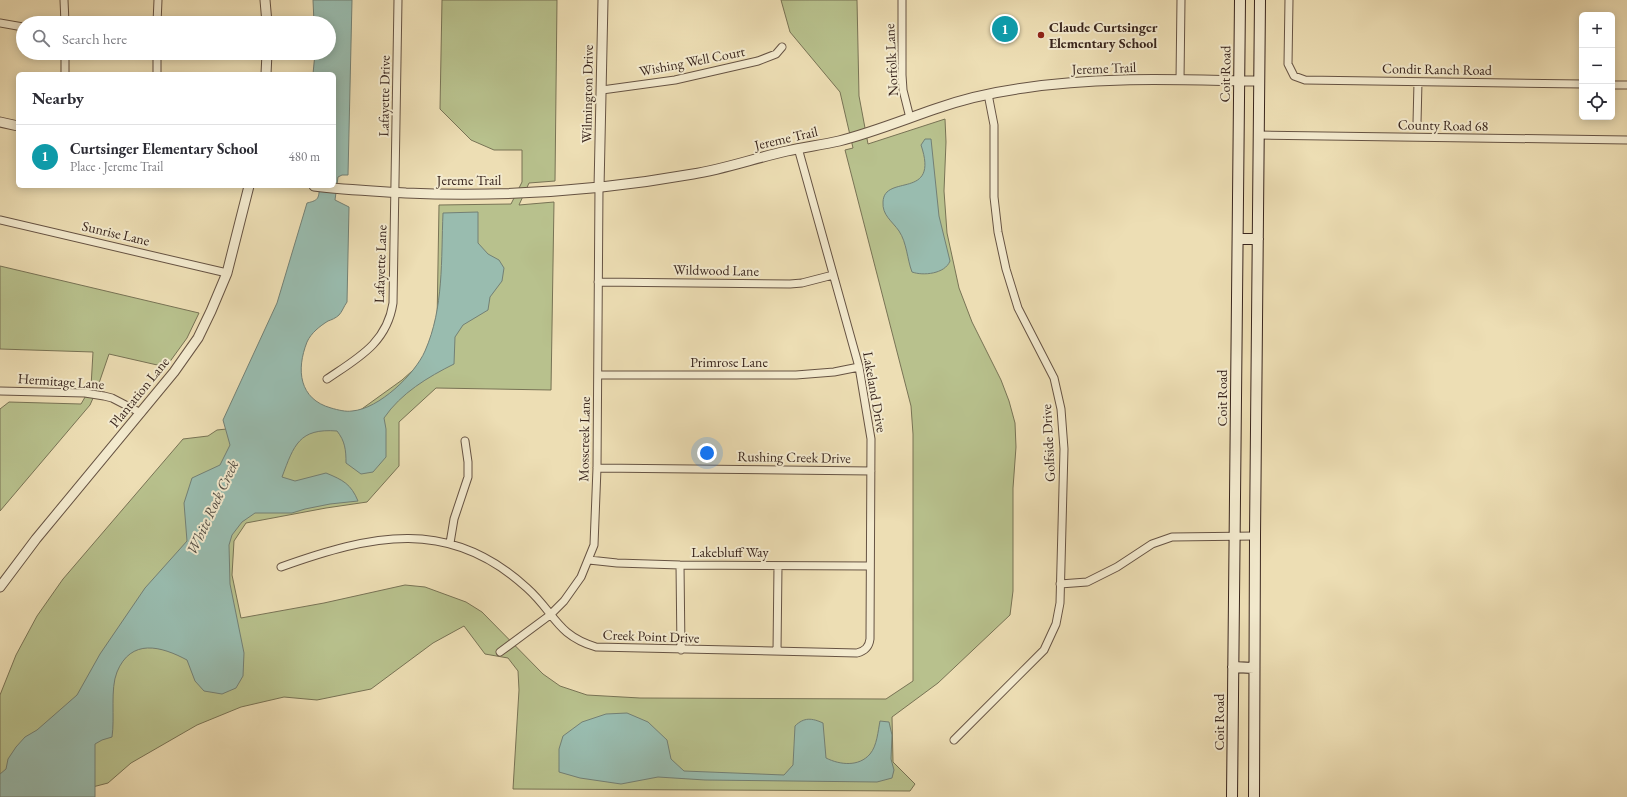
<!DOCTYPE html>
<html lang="en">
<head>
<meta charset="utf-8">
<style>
	:root { --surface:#fff; --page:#f2f2f3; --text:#2b2b33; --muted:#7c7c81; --line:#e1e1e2; --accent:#8f2418 }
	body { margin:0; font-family:"EB Garamond",serif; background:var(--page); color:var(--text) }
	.controls { position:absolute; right:12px; top:12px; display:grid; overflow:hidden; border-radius:6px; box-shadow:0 2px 10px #0003 }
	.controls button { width:36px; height:36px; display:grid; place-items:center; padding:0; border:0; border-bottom:1px solid var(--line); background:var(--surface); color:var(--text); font:20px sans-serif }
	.you { position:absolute; left:707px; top:453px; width:14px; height:14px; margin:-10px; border:3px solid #fff; border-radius:50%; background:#1a73e8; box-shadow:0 0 0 6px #1a73e833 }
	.badge { display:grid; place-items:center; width:26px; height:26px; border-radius:50%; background:var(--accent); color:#fff; font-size:13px; font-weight:700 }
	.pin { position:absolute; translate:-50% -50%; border:2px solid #fff; box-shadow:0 1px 4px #0006 }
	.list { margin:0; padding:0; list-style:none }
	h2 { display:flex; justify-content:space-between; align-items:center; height:52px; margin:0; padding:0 16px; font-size:17px }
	h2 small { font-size:13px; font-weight:400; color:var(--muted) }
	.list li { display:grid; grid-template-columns:26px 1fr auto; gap:12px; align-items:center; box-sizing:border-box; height:64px; padding:0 16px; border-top:1px solid var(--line) }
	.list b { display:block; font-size:15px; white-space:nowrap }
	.list p { margin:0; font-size:13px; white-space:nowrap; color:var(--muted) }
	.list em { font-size:13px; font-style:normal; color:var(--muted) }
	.icon { flex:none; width:22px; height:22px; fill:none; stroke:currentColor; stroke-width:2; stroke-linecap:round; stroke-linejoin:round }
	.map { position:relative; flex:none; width:1627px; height:797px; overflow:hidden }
	.search { position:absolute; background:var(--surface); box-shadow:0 2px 10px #0003; left:16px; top:16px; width:320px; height:44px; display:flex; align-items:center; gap:10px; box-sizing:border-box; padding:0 14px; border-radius:22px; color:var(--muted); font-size:15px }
	.panel { position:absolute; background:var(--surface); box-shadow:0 2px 10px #0003; left:16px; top:72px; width:320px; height:116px; border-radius:6px }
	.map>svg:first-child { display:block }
</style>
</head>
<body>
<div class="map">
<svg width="1627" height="797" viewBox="0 0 1627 797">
	<rect width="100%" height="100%" fill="#eddeb4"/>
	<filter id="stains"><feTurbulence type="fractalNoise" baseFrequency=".005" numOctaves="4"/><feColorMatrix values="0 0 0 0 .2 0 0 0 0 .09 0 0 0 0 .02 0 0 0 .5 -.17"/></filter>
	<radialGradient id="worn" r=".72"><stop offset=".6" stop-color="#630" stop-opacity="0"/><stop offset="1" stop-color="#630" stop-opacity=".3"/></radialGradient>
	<!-- green -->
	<path fill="#b8c18d" stroke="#787355" d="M442,0H557L555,181L529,183L519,205L554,202L551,390L436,388L399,422V466L367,502L326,508L246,523L234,541L232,575L241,618L324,603L405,585L425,587L466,602L482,612L543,674L560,686L587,695L640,698L886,699L913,681V434L911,406L845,150L853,148L840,92L790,32L781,0H857L859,96L868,144L945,119L946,142L944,191L947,233L959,288L972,322L1001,380L1009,401L1015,423L1016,447L1013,488V591L1010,615L938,683L892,717L893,762L915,784L910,791L513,789L519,690L518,671L508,658L485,654L464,626L433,643L371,689L317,700L284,697L241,707L197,725L131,763L108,783L54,797H0V695L16,655L37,616L63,579L183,439L208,436L217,430L352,416L402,380L430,355L437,324L439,205L511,204L522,182V150H494L471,140L440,109Z
		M0,266L199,313L187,338L166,367L109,354L97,389L90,405L0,511V409L9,402L81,404L91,387L93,352L0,349Z"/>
	<!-- water -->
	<path fill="#99bcaf" stroke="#738075" d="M313,0H352L348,175H342L338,177L335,200L349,207L347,302C344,306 342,312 339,315C336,318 331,320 328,321C320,326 311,333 307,342C296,370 299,399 331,408C338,410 346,412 352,411C379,409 415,374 425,351C444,308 441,259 443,213L478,212V243L488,254L499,260L504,268L502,281L490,297L488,310L463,325L455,337L454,364C428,377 401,393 384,418L386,429V457L373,472L361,474L346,463C346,450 345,441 337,431C299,428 294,445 282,477L295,481L326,473C343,480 351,484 358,501L330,504L305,509L292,513H255L242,522L232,535L229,545L230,584L244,653L243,676L236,688L222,694L204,691L195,681L187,660C161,646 131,638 117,672C110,689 115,718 112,737L102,740L95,744V797H0V774L6,769L8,759L16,747L25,737L37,730L77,695L100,654L145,588L187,541L184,503L192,478L220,465L230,445L223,420L277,303L307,203C320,200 318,198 320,186H334V74H313L315,53H329V23H314Z
		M925,139H931L939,216L950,261C945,274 923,276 912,272C907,259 907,243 899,231C892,221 882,215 883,202C884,173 940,201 921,145Z
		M627,713L648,722L667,740L671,759L684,771L784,775L793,765L795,726C804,717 812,718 823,723L826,758C840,765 859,767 870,754C877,746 878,731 880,721L889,722L892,735L891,759L894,770L892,778L877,782L705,780L658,777L621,784L580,778L559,772V749L563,736L582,722L606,714Z"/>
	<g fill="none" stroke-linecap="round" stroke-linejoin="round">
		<!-- minor casing -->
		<g stroke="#665343" stroke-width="9">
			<path id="minor" d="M64,0L65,23
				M902,0V75L903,90L910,118
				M1289,0L1288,64L1294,76L1305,80L1582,84
				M0,23L23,27
				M157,23L158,0
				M65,74V53
				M157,74V53
				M1180,80L1181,0
				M1612,85H1627
				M602,90L675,80L758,61L776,54L782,47
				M1417,123L1418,82
				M1259,135L1627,140
				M0,220L227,273
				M598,282L790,284L802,283L833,275
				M598,375H796L834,372L859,367
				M327,379C358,358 387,343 393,303L398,0
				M0,391L85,393L104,396L112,398L141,413
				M597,468L871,471
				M450,543L454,519L468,477V462L465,441
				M589,560L617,563L680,565L870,566
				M680,565L681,650
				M281,567C371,535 449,516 527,588C555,613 556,635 596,647L857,653C865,651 869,647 870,639L871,439L859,367L798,148
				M1060,584L1087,582L1117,567L1152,544L1172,537L1255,536
				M777,651L778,566
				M500,652L550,615L564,601L581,577L594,545L597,468L599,188
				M954,740L1044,650L1056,624L1060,603L1064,449L1061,409L1054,378L1018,308L1006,269L998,232L994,197V125L988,94"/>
		</g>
		<!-- tertiary casing -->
		<g stroke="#665343" stroke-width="11">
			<path id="tertiary" d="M265,0L267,23
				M266,74L267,53
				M0,122L18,126
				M314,186C345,190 375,191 406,193C502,197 598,191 693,174C725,169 755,158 787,151C804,147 822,145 839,141C871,133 903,120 935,109C963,99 994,92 1024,88C1101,76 1181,80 1259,81
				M599,188L603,0
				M0,587L36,539L174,372L198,338L211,311L227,273L249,186"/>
		</g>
		<!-- secondary casing -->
		<g stroke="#39251d" stroke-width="12">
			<path id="secondary" d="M1238,239H1258
				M1233,667L1254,668
				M1232,797L1240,0
				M1254,797L1255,536L1260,0"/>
		</g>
		<!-- minor -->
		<use href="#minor" stroke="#f3eace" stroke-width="7"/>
		<!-- tertiary -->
		<use href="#tertiary" stroke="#f3eace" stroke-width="9"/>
		<!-- secondary -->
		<use href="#secondary" stroke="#f3eace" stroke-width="10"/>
	</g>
	<!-- markers -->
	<circle fill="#8f2418" stroke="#f3eace" stroke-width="1.5" cx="1041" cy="35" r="4"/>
	<g text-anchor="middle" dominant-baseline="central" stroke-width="4" stroke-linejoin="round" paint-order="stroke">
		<!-- poi labels -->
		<g font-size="14" font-weight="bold" fill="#39251d" stroke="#f3eace" text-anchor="start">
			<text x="1049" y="27">Claude Curtsinger<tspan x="1049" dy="16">Elementary School</tspan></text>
		</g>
		<!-- street labels -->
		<g font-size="14" fill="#39251d" stroke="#f3eace">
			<text transform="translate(891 60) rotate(-93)">Norfolk Lane</text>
			<text transform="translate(692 61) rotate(-11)">Wishing Well Court</text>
			<text transform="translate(1104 68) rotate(-2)">Jereme Trail</text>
			<text transform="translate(1437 69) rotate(1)">Condit Ranch Road</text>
			<text transform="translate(1225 74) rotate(-89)">Coit Road</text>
			<text transform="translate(587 94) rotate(-89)">Wilmington Drive</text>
			<text transform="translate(384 96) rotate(-89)">Lafayette Drive</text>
			<text transform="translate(1443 125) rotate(1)">County Road 68</text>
			<text transform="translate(786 138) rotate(-13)">Jereme Trail</text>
			<text x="469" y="180">Jereme Trail</text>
			<text transform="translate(116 233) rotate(13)">Sunrise Lane</text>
			<text transform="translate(380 264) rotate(-88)">Lafayette Lane</text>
			<text transform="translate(716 270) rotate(1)">Wildwood Lane</text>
			<text x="729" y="362">Primrose Lane</text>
			<text transform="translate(61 381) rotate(4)">Hermitage Lane</text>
			<text transform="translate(139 392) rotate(-51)">Plantation Lane</text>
			<text transform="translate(875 392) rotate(80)">Lakeland Drive</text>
			<text transform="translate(1222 398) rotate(-90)">Coit Road</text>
			<text transform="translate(584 439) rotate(-89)">Mosscreek Lane</text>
			<text transform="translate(1048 443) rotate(-93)">Golfside Drive</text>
			<text transform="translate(794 457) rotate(1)">Rushing Creek Drive</text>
			<text x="730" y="552">Lakebluff Way</text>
			<text transform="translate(651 636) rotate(2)">Creek Point Drive</text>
			<text transform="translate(1219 722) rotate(-90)">Coit Road</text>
		</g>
		<!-- water labels -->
		<g font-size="15" font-style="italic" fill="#514b42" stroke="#f3eace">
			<text transform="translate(212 507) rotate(-65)">White Rock Creek</text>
		</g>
	</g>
	<rect width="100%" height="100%" filter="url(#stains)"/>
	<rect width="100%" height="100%" fill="url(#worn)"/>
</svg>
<div class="controls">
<button>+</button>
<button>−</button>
<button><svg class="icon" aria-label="locate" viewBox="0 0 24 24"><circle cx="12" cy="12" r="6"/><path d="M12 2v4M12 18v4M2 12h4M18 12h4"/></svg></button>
</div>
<div class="you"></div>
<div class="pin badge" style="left:1005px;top:29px;background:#0f9aa8">1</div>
<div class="search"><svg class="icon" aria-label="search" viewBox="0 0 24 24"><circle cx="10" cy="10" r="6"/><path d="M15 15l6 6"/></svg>Search here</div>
<section class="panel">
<h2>Nearby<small></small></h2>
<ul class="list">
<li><span class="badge" style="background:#0f9aa8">1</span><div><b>Curtsinger Elementary School</b><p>Place · Jereme Trail</p></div><em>480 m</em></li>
</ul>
</section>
</div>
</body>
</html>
